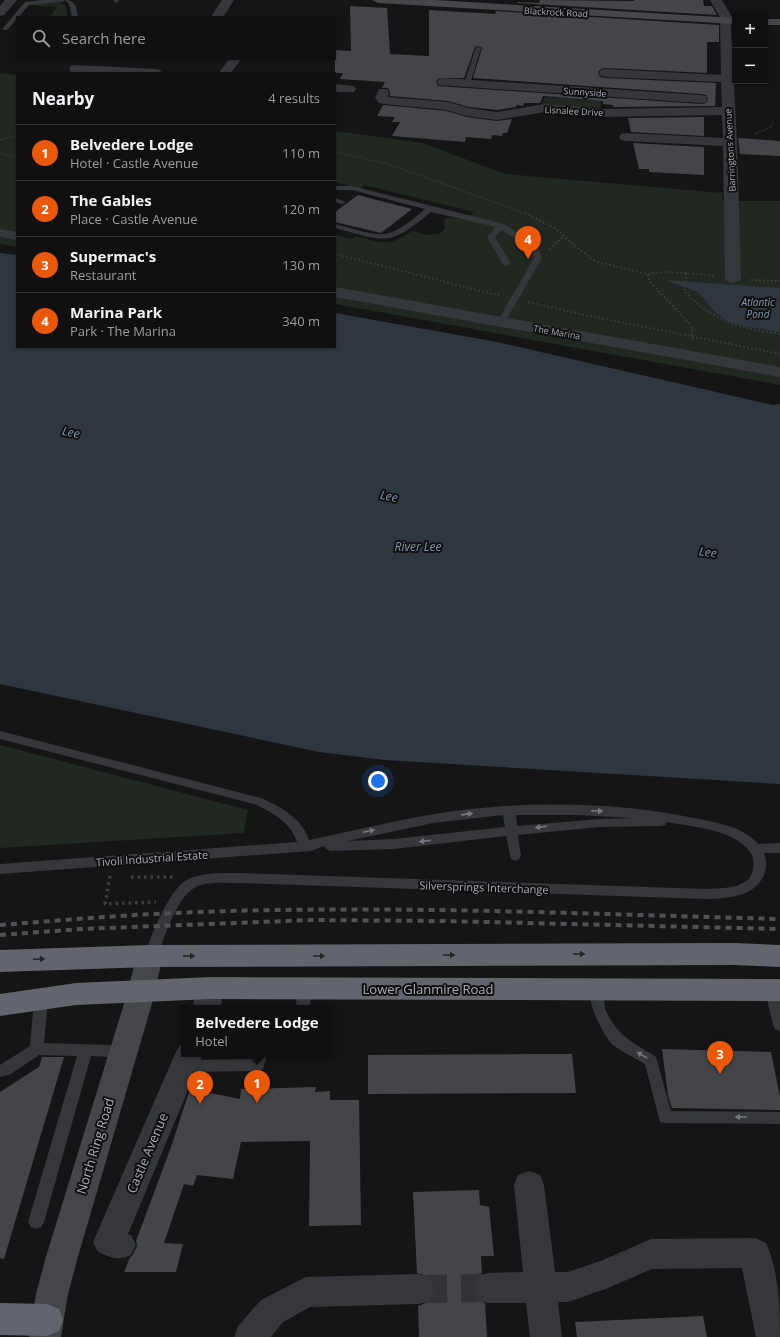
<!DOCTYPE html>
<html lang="en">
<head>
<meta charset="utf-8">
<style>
	:root { --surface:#101010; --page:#1e1e1e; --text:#f1f3f6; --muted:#9c9d9f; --line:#303030; --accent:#ea580c }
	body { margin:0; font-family:"Open Sans",sans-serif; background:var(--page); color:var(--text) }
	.controls { position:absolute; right:12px; top:12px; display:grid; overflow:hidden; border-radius:0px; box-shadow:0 1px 3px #0004 }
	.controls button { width:36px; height:36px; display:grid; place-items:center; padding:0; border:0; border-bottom:1px solid var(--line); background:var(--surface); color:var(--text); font:20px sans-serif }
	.you { position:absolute; left:378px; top:781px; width:14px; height:14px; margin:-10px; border:3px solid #fff; border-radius:50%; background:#1a73e8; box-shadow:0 0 0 6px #1a73e833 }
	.badge { display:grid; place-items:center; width:26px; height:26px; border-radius:50%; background:var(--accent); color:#fff; font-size:13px; font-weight:700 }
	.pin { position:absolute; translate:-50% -33px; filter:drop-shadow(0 1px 2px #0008) }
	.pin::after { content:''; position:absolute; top:21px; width:14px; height:12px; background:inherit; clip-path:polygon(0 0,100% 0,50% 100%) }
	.popup { position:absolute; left:181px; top:1005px; width:152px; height:52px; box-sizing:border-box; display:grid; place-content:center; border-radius:0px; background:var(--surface); filter:drop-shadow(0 1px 3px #0005); font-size:13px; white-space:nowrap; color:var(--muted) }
	.popup b { font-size:15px; color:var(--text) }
	.popup::after { content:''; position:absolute; left:50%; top:100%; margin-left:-8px; border:8px solid transparent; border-top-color:var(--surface) }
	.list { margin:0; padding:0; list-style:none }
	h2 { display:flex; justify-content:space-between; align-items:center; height:52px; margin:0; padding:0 16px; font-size:17px }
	h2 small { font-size:13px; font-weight:400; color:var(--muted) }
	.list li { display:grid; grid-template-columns:26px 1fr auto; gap:12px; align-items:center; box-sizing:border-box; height:56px; padding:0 16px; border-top:1px solid var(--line) }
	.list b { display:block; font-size:15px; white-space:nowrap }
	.list p { margin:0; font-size:13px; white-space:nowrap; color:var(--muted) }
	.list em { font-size:13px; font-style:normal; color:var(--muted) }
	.icon { flex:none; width:22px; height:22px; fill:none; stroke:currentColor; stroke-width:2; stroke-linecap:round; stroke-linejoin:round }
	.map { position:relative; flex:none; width:780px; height:1337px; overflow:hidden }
	.search { position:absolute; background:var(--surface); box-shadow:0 1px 3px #0004; left:16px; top:16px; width:320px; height:44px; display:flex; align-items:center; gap:10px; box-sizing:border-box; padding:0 14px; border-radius:0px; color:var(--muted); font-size:15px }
	.panel { position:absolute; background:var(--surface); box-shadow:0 1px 3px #0004; left:16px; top:72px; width:320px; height:276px; border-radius:0px }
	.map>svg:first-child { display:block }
</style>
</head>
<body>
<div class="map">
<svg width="780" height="1337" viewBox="0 0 780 1337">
	<rect width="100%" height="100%" fill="#151516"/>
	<!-- green -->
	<path fill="#212822" d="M61,3L65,5L68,17H50L57,7L29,5L31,4Z
		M0,73L17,75V247L0,244Z
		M545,97L601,101V109L541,105Z
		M335,131L423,143L505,174L722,193V201H780V385L335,304V235L351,239L355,236C380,242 390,248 412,231L428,235L441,233L445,228L444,220L451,217L464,220L474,212L364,185L361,188L335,182Z
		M0,745L248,810L244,833L0,848Z"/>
	<!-- water -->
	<path fill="#2f373e" d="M0,253L17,255V347H335V313L497,342L773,405L780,404V784L385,760L319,752L0,684Z
		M665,280L780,288V332L744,326L729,322L716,313L698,292Z"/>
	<!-- building -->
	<path fill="#444549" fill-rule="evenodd" d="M540,0L634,1V0H703L704,6H712L717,15L517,3L518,2L539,3Z
		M350,6L387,8L390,54L429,56V10L495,14L496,11L719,25V42H707V73L605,68L601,69L598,72L600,77L605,78L716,83L715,106L613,107V105L603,104V101L543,96L540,103H524L523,106L517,105L516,107L497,110L469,107L448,101L390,96V92L388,88H382L385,82L340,79L343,73H335V50L351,51ZM476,46L481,47L482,48L473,78L701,94L706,95L708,99L706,103L701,104L438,86L436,81L439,78H464L475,47Z
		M383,105L447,111L467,117L497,121L512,119L507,133H503L502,136L492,135L491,139L466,137L465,142L392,136L400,122H392L395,117L377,116Z
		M704,117V136L631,132L628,118Z
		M738,138L780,141V156L740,154Z
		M633,143L704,147V175L649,172V169H639Z
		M358,195L373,199L412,209L381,233L335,222V212Z
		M662,1049L771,1052L780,1097V1110L672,1108L668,1096Z
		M572,1054L576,1093L368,1094V1055Z
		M42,1057H64L4,1259L0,1258V1092L39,1067Z
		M316,1087L315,1092L330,1091V1100H359L361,1225L309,1226L310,1141L241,1142L233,1179L197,1175L193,1186L184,1184L164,1243L183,1244L176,1272H124L130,1257L132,1256L137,1246L136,1241L171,1147L190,1089L240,1099L241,1089Z
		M479,1190L480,1205L489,1207L494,1256H481L482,1273L476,1276L471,1289L476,1300L485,1303L487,1337H419L418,1306L431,1301L436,1288L431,1277L417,1273L413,1192Z
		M703,1316L707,1337H577L575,1322Z"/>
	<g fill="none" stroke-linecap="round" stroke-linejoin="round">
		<!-- street-tunnel -->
		<path stroke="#323336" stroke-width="28" stroke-dasharray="28 14" stroke-linecap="butt" d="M419,1289L488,1288"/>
		<!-- path-far2 -->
		<path stroke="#3c3e42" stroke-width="1.5" stroke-dasharray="1 1.5" stroke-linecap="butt" d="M532,50L592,53L591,62
			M755,134L771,127L773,120
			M0,140L17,136
			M335,152L388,164L527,214
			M0,153L17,158"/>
		<!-- path-far1 -->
		<path stroke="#3c3e42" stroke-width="2" stroke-dasharray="1.5 2.5" stroke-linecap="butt" d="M525,213L555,228L576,247L597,262L647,274
			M549,249L564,236
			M335,254L501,296
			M686,273L663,272L647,274L650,282L690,324L692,328V342
			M714,276L686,273L684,291C712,321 741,328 780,334
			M751,280L780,281
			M528,302L580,314L780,354"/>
		<!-- path -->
		<path stroke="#3c3e42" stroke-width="3.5" stroke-dasharray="2.5 4" stroke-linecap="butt" d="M110,876L105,904L156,902
			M131,877H174"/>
		<!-- lane -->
		<path fill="#36373b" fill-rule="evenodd" d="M42,0H65L62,2L29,5L7,30H3V28L25,2Z
			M65,0C76,0 76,7 78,17H72L69,4Z
			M113,0H119V1L116,3Z
			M476,47L481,48L470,84L465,85L464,84Z
			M335,186H352L504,224L537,246L542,258L505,322L504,324H498L497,322L534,258L531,249L502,230L495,237L511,264L507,266H504L487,237L496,227L431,212C389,247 386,242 335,228V224C384,236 384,244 425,209L352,190H335Z
			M335,198L346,202L342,204L335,202Z
			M0,731L261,798C281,807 302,818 309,840C357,830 405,818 454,811C529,801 615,802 689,817C712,822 742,825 758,844L780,843V853H764C767,860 767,868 764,875C754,898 727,898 706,899L239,883C226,883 208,881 196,887C175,897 165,940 155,960L150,961L145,960L143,956C152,936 167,893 185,881C200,872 222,873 239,873L706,889C718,888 734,889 745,882C750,879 752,874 753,869C756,854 746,845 733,838C713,828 689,826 667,822L665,825L661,826L600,827L518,835L521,856L519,859L515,861L511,859L506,836L394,849L330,851L326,849L324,846L311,851L0,874V864L297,842C291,822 271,812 254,804L0,739ZM503,815L505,827L394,839L348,841L433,823ZM516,815H577L633,818L600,819L517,826Z
			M304,983L309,985L311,989L310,1008H296L297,989L299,985Z
			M596,984L601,986C605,994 603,1003 606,1011C617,1036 634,1043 656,1057L671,1111L780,1112V1124L665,1123L660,1122L645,1064C635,1058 622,1052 613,1045C603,1036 585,999 591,986Z
			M772,984L777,986L780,995V1031L775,1029L773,1025L765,990L767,986Z
			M41,994L46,996L48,1000L44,1043L110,1045L115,1047L117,1051L115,1055L110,1057L91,1056L44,1222L41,1227L36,1229L31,1227L28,1222L77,1056L39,1055L11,1074L0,1077V1065L30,1046L34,1000L36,996Z
			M253,1054H267L263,1069L258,1071L184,1072L179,1070L177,1066L179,1062L184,1060L252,1059Z"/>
		<!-- street -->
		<path fill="#36373b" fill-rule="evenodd" d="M5,0H17L4,15L0,16V6Z
			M222,0H234L223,17H211Z
			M710,0H722L732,17L731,27L737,142L741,278L739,281L733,283L727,281L725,278L723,146L626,141L621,140L619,137L621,134L626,133L723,138L722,115L601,117L545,112L497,120L467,116L447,110L384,104L379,103L375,98L379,89H387L389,92L388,97L448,102L469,108L497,112L545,104L601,109L722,107L721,82L605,77L601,76L599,73L601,70L605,69L721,75L720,17Z
			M229,59H241L231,73H219Z
			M75,65L156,69L160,70L162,73H81L71,72L69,69L71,66Z
			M443,78L701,95L706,96L707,99L706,102L701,103L439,85L437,82L439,79Z
			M335,84L354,86L356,89L354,92H335Z
			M0,229L17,232V240L0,237Z
			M335,287L780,367V377L335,297Z
			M211,977L221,980L225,988L220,1008H192L197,988L201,980Z
			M184,1044V1054H203L128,1234L131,1235L136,1245L131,1255C117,1261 112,1258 98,1252L93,1242L175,1054L179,1046Z
			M529,1171L540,1175L544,1185L555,1272H568L603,1260L651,1239L755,1238L766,1243C779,1272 780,1305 780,1337H756L742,1268L652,1269L608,1288L568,1302H558L562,1337H530L526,1303H488L477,1299L472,1288L477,1277L488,1273L523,1272L514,1185L518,1175Z
			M419,1274L430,1278L435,1289L430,1300L419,1304L310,1307L283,1322L271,1337H234L238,1326L261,1300L306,1277Z"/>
		<!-- secondary -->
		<path fill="#44464a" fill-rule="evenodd" d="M372,0H435L735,18V24L378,3Z
			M765,19H780V25H765Z
			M150,945L159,949L163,956L151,1007L77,1260L68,1294L61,1337H29L36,1294L45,1260L123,1007L137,956L141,949Z"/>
		<!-- highway -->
		<path fill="#62656b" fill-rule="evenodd" d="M734,943L780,945V967L734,965L150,967L0,972V950L150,945Z
			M211,977L780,979V1001L211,999L76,1005L0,1016V994L76,983Z
			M0,1303L47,1304L59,1309L63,1320L59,1331L47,1336L0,1335Z"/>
		<!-- rail -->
		<path stroke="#4f5155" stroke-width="4" stroke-dasharray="6 5" stroke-linecap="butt" d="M0,925C66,920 133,914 200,912C393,905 587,914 780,919
			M0,935L81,929L311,920L444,921L780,929"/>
	</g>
	<!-- one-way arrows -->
	<defs><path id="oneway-solid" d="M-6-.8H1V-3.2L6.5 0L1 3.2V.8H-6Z"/></defs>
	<g fill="#75777e">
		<use href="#oneway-solid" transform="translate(597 811) rotate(2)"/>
		<use href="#oneway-solid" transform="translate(467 814) rotate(-8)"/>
		<use href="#oneway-solid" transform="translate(541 827) rotate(173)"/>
		<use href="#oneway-solid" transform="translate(369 831) rotate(-13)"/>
		<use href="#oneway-solid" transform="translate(425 841) rotate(174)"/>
		<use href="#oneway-solid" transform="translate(642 1055) rotate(-149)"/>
		<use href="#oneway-solid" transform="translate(741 1117) rotate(-180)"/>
	</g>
	<g fill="#242528">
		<use href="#oneway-solid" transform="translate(579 954)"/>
		<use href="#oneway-solid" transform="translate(449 955)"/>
		<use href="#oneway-solid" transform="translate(189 956) rotate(-1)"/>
		<use href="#oneway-solid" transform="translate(319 956)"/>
		<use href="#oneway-solid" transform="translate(39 959) rotate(-2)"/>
	</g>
	<g text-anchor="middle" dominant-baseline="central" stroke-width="4" stroke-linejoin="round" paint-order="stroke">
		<!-- far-street labels -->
		<g font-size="9" fill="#a8acb5" stroke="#101011">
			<text transform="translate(556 12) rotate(3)">Blackrock Road</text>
			<text transform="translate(585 92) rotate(4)">Sunnyside</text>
			<text transform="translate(574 111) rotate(3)">Lisnalee Drive</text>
			<text transform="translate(730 150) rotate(-93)">Barringtons Avenue</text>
			<text transform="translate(557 332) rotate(10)">The Marina</text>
		</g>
		<!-- far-water labels -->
		<g font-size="10" font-style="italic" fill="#8299ad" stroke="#101011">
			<text x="758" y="302">Atlantic<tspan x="758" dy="12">Pond</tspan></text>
		</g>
		<!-- street labels -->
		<g font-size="11" fill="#a8acb5" stroke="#101011">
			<text transform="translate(152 858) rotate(-4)">Tivoli Industrial Estate</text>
			<text transform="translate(484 887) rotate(2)">Silversprings Interchange</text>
		</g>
		<!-- water labels -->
		<g font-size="12" font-style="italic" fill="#8299ad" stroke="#101011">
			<text transform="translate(71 432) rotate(11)">Lee</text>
			<text transform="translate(389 496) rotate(11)">Lee</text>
			<text x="418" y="546">River Lee</text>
			<text transform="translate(708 552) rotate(8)">Lee</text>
		</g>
		<!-- near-street labels -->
		<g font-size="13" fill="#a8acb5" stroke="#101011">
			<text x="428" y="989">Lower Glanmire Road</text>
			<text transform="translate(95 1146) rotate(-73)">North Ring Road</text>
			<text transform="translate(147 1153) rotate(-67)">Castle Avenue</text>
		</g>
	</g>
</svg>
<div class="controls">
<button>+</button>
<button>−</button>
</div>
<div class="you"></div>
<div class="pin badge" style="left:257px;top:1103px">1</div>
<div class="popup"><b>Belvedere Lodge</b>Hotel</div>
<div class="pin badge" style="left:200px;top:1104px">2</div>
<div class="pin badge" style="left:720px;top:1074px">3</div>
<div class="pin badge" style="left:528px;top:259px">4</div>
<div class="search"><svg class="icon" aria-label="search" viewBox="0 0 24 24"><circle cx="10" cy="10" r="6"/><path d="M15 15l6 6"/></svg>Search here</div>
<section class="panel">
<h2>Nearby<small>4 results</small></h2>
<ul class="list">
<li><span class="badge">1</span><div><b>Belvedere Lodge</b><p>Hotel · Castle Avenue</p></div><em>110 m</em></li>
<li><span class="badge">2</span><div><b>The Gables</b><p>Place · Castle Avenue</p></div><em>120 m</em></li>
<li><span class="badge">3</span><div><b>Supermac's</b><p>Restaurant</p></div><em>130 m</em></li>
<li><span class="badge">4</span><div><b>Marina Park</b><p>Park · The Marina</p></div><em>340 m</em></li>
</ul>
</section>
</div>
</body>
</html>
